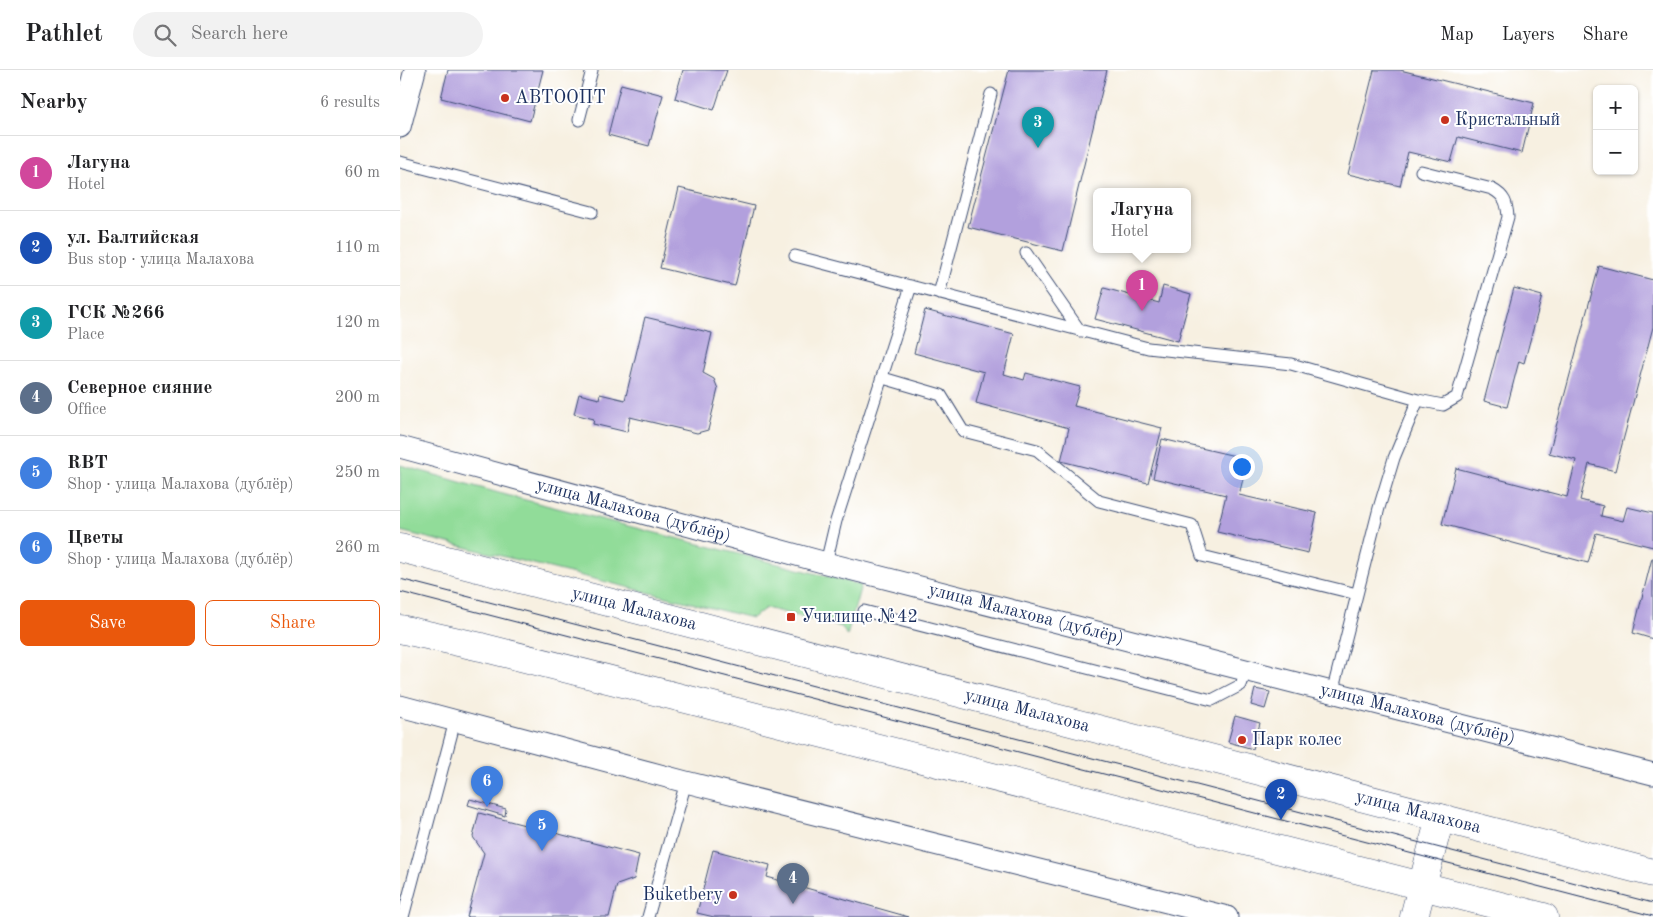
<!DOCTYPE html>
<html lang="en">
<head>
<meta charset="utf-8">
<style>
	:root { --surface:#fff; --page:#f2f2f2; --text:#202124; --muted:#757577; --line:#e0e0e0; --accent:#ea580c }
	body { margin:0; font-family:"Old Standard TT",serif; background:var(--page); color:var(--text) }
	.controls { position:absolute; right:15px; top:15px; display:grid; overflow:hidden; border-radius:8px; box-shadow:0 1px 4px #0004 }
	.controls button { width:45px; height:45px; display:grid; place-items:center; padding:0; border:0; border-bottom:1px solid var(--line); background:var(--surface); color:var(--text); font:25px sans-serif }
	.you { position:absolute; left:841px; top:396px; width:18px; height:18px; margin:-12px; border:4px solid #fff; border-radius:50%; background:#1a73e8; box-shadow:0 0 0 8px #1a73e833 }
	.badge { display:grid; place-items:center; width:32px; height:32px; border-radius:50%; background:var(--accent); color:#fff; font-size:16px; font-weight:700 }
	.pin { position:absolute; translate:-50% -41px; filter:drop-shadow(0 1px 2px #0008) }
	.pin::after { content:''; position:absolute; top:26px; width:18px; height:15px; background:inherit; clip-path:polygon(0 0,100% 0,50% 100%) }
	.popup { position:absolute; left:693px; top:118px; width:98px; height:65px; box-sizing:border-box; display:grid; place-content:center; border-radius:8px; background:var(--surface); filter:drop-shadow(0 1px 4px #0005); font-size:16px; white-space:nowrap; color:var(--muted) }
	.popup b { font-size:19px; color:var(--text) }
	.popup::after { content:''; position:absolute; left:50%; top:100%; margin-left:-10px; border:10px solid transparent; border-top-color:var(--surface) }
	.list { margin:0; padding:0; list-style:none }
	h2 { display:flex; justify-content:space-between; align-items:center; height:65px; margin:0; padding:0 20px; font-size:21px }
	h2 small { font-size:16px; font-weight:400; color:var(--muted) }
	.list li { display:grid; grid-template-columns:32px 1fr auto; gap:15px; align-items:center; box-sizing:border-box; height:75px; padding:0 20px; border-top:1px solid var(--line) }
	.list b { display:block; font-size:19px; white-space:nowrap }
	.list p { margin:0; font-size:16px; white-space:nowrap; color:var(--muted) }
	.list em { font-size:16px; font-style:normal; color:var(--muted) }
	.actions { display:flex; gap:10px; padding:15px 20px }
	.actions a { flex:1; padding:11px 0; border:1px solid var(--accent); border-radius:8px; text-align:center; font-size:18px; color:var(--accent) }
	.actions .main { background:var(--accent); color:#fff }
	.icon { flex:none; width:28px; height:28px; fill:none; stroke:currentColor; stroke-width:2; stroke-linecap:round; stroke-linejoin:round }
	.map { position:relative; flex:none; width:1253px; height:847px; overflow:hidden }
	header { display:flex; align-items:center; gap:30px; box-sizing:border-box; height:70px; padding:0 25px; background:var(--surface); border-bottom:1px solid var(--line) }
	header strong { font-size:24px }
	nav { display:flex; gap:28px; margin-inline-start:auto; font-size:18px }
	.search { width:350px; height:45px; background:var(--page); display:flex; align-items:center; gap:12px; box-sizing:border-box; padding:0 18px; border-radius:28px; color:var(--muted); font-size:19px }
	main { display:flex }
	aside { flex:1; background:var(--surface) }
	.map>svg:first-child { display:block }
</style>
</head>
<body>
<header>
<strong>Pathlet</strong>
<div class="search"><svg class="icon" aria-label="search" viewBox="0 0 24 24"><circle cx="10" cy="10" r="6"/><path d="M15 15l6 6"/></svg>Search here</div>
<nav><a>Map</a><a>Layers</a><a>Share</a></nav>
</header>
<main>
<aside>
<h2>Nearby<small>6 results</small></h2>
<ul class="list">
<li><span class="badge" style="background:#d1479c">1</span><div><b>Лагуна</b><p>Hotel</p></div><em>60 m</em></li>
<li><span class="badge" style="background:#1a4fb4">2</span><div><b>ул. Балтийская</b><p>Bus stop · улица Малахова</p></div><em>110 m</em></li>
<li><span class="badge" style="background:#0f9aa8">3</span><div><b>ГСК №266</b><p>Place</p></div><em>120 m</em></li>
<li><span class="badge" style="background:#5c6f8a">4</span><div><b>Северное сияние</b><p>Office</p></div><em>200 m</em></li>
<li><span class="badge" style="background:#3f7fe0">5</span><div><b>RBT</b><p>Shop · улица Малахова (дублёр)</p></div><em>250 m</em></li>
<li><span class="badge" style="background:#3f7fe0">6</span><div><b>Цветы</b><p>Shop · улица Малахова (дублёр)</p></div><em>260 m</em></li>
</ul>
<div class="actions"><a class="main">Save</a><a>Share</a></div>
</aside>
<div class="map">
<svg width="1253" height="847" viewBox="0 0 1253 847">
	<rect width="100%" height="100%" fill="#fff"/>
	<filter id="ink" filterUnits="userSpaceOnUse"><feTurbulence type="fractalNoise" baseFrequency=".02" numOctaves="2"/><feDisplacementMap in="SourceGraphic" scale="10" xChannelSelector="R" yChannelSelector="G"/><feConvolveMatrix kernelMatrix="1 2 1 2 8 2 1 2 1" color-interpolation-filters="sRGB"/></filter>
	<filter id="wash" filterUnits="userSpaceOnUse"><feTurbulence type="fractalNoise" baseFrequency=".0096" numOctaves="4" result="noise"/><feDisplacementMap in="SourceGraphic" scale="20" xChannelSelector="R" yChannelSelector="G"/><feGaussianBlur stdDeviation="1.12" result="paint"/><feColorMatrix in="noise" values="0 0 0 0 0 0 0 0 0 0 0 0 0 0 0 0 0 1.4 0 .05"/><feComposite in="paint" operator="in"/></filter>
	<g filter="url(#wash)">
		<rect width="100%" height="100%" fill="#f7f0e1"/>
		<!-- green -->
		<path fill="#91dc99" stroke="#56867c" d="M0,395L106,425L461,515L447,566L442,557L366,538L352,548L0,461Z"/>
		<g id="blocks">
			<!-- building -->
			<path fill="#b2a0dd" d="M48,0H143L130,51L41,28Z
				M283,0H327L314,40L275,28Z
				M609,0H707L663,181L568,157Z
				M974,0H1000L1134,33L1122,83L1058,67L1051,92L1008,82L1000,116L948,104Z
				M221,14L263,25L249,76L208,65Z
				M279,118L354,136L335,216L260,198Z
				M1199,196L1253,210V257L1215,401L1189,394L1180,430L1203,436L1201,446L1223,451L1227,437L1253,443V477L1196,463L1188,493L1042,454L1056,398L1167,427L1176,390L1149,383Z
				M763,216L791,224L778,271L695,249L704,218L759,233Z
				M1114,218L1142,226L1124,293L1119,291L1107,337L1084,331Z
				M525,240L614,264L604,304L624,310L626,303L680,317L674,336L762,358L748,413L661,391L669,358L576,333L584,302L514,283Z
				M245,247L312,263L303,303L314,309L318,319L308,360L297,363L230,347L227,362L193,354L194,349L174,344L179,324L199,329L200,324L225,330Z
				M762,369L848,389L839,425L917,443L908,483L817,462L826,425L753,408Z
				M1252,488H1253V569L1233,563Z
				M855,619L870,622L865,639L851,635Z
				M835,646L860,653L853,679L828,672Z
				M70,729L106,739L105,746L68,735Z
				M79,743L239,785L234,809L217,815L209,847H67L84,783L73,767Z
				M313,780L370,795L367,807L509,847H314L297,843Z"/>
		</g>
	</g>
	<g filter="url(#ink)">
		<use href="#blocks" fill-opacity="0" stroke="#3c4c72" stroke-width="1"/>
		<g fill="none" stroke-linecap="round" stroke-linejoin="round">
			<!-- lane casing -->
			<g stroke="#3c4c72" stroke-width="13">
				<path id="lane" d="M179,50L192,0
					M0,92L192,142
					M626,183L680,261
					M395,186L748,278L891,294L1018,330
					M539,224L591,24
					M483,308L541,325L563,361L637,380L699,431L792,455L802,486L957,524
					M426,493L436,451L511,216
					M464,541L812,630L841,615L846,601
					M932,623L979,438L994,388L1018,330L1043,335L1057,327L1108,147C1107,133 1105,126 1092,119L1021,101
					M3,847L55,651
					M248,847L286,712"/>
			</g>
			<!-- street casing -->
			<g stroke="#3c4c72" stroke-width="23">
				<g id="street">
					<path d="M0,57L15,0"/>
					<path id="s1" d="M0,377L426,493L1253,704"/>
					<path d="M0,636L286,712L827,847"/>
				</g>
			</g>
			<!-- secondary casing -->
			<g stroke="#3c4c72" stroke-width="29">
				<g id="secondary">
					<path id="s2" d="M0,478L1253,803"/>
					<path d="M0,559L81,577L1144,847"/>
					<path d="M1014,847L1040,748"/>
				</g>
			</g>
			<!-- lane -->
			<use href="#lane" stroke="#fff" stroke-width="11"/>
			<!-- street -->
			<use href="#street" stroke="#fff" stroke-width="21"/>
			<!-- secondary -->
			<use href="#secondary" stroke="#fff" stroke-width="28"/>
			<!-- tram -->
			<path stroke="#1b2f5e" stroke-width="1" d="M0,509L1253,833
				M0,522L1253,846"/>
		</g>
	</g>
	<!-- markers -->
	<g fill="#c8321e" stroke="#fff" stroke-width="2">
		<circle cx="105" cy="28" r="5"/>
		<circle cx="1045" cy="50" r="5"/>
		<rect x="386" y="542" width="10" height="10" rx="2.5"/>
		<circle cx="842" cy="670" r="5"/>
		<circle cx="333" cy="825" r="5"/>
	</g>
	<g text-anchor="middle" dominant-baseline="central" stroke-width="4" stroke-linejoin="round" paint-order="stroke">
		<!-- poi labels -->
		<g font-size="18" fill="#1b2f5e" stroke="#fff" text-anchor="start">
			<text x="115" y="28">АВТООПТ</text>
			<text x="1055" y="50">Кристальный</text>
			<text x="401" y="547">Училище №42</text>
			<text x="852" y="670">Парк колес</text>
			<text x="323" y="825" text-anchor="end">Buketbery</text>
		</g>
		<!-- street labels -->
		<g font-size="18" fill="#1b2f5e" stroke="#fff">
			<text stroke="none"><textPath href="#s1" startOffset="242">улица Малахова (дублёр)</textPath></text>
			<text stroke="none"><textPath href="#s2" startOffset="242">улица Малахова</textPath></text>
			<text stroke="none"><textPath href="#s1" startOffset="648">улица Малахова (дублёр)</textPath></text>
			<text stroke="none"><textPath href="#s2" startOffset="648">улица Малахова</textPath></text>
			<text stroke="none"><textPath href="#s1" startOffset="1052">улица Малахова (дублёр)</textPath></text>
			<text stroke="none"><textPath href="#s2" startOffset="1052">улица Малахова</textPath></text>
		</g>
	</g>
</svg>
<div class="controls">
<button>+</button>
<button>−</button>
</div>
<div class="you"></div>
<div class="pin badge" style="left:742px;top:241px;background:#d1479c">1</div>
<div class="popup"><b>Лагуна</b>Hotel</div>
<div class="pin badge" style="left:881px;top:750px;background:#1a4fb4">2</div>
<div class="pin badge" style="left:638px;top:78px;background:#0f9aa8">3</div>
<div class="pin badge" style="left:393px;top:834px;background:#5c6f8a">4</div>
<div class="pin badge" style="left:142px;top:781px;background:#3f7fe0">5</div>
<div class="pin badge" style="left:87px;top:737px;background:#3f7fe0">6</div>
</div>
</main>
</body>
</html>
